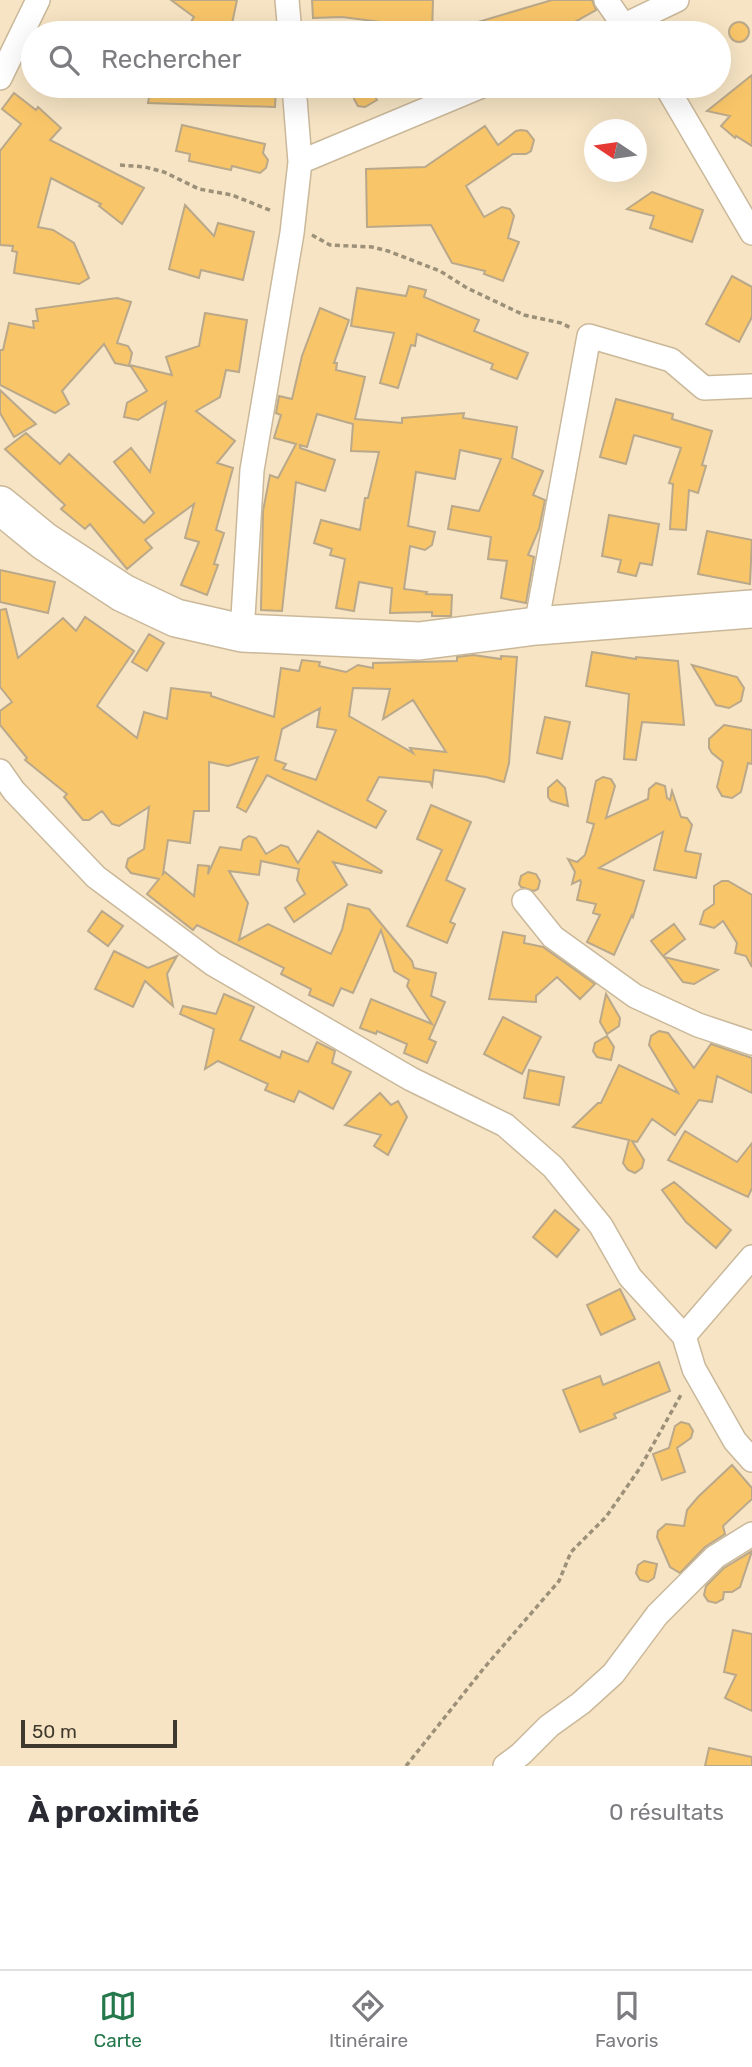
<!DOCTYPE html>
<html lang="fr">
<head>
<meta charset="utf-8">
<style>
	:root { --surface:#fff; --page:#f7f7f7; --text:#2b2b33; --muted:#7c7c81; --line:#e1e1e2; --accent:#24784b }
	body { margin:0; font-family:Rubik,sans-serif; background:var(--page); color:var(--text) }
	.compass { position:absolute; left:584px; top:119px; width:63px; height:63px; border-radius:50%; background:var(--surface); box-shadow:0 7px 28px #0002; rotate:283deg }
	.scale { position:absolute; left:21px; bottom:18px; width:156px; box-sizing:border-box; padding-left:7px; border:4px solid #3f382c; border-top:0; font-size:19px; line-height:24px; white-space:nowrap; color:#3f382c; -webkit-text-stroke:5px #f6e4c4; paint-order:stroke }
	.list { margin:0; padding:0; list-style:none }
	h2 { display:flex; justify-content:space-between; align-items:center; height:91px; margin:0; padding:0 28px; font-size:30px }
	h2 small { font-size:23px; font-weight:400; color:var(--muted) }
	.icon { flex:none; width:38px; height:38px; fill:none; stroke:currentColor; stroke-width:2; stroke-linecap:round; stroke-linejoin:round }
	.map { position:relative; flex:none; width:752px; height:1766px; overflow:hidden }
	.search { position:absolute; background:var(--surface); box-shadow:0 7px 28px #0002; left:21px; right:21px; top:21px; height:77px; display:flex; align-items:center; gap:18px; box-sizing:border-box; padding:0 24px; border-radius:38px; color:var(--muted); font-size:26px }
	.sheet { height:203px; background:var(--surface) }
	nav { display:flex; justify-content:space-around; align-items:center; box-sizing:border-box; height:98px; border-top:2px solid var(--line); background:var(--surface); font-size:19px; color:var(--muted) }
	nav a { display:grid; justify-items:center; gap:4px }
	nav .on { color:var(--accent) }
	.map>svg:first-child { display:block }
</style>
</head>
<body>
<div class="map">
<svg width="752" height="1766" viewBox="0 0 752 1766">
	<rect width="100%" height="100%" fill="#f6e4c4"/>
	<!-- building -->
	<path fill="#f8c569" stroke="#baa88a" stroke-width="2" fill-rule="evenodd" d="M171,0H237L230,33H184L194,17Z
		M312,0H433L432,33H404L405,25L342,17L313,18Z
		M552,0H592L596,10L555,33H459L458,28Z
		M729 32a10 10 0 1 1 20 0a10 10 0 1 1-20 0Z
		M752,75V146L736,136L735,138L721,126L730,116L707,111Z
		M151,86L240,88V86H276L275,107L148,103Z
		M362,86L370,88L377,100L365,107L358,106L354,99L355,91Z
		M14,93L36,110L38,107L61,128L50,140L144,188L122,224L99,206L101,204L51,178L38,227L53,230L74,243L89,278L79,284L14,273L17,252L12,251L13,246L0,245V151L21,124L2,109Z
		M182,125L265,144L263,153L268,160L266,168L260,173L232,166L231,170L189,161L190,154L176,151Z
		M485,126L498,145L516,131L521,130L527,131L534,140L531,151L526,154H513L466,186L484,217L502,207L510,209L514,216L508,238L519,242L503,281L484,274L485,271L452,263L431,225L367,227L366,169L425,167Z
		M652,192L703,210L692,242L650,228L654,216L627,209Z
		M185,205L214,236L218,223L254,232L243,280L201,270L199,278L169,269Z
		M732,276L752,287V317L739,342L706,324Z
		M409,286L426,290L424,297L479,320L474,331L528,353L517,379L491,369L493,364L417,334L415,346L411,345L398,388L380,383L394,333L351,326L357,288L406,296Z
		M117,298L131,302L117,343L128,346L132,353L129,366L115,363L104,344L62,391L69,404L55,413L0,385V350H3L9,323L34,328L33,321H38L36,309Z
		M320,308L349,320L334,363H337L336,370L365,377L355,419L402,423V418L464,413L463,418L517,427L512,458L543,471L533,495L545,500L539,529L528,555L534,557L526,603L501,598L507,561L488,559L491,537L448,529L452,506L479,511L501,459L460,450L455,479L416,472L408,526L435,532L432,545L425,550L410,546L404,589L427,592L426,594L452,595L451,616H432V612L390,613L392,588L359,582L354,611L336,608L345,559L330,555L332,549L314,543L321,520L360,530L365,498H368L379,452L351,451L353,424L317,414L307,447L300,445V448L335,460L325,491L296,482L282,611L261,610L263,511L270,475L278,478L296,444L274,438L281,415L276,413L279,396L292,399L302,356Z
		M205,313L247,320L239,372L226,370L220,397L196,411L235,441L217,463L233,468L216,530L224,533L214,564L218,565L207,595L181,585L199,542L185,538L194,504L145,540L152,548L127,569L90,524L85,529L61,509L65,505L5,449L26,433L60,464L69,454L144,523L154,513L114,462L131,448L150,472L166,402L138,420L124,417L127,403L147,391L130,365L172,375L166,357L199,346Z
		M0,390L36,424L14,437L0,413Z
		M616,399L673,414L672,419L712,431L702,465L706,466L698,493L689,490L686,530L670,529L673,484L669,483L681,448L634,435L626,464L600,457Z
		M609,515L659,524L652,565L640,563L636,576L618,572L621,560L602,556Z
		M707,531L752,540L750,584L698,574Z
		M0,570L55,582L48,613L0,602Z
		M6,609L18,658L63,618L76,631L85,617L134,651L97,706L137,738L144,712L167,719L171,688L211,693V696L274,717L281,668L299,671L302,660L320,662L319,666L346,672L358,665L373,668V663L457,661V657L473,655L501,659V656L517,657L509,763L504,782L486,777L434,770L432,786L430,782L379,777L367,800L386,811L376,828L267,775L246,812L237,807L258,757L228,766L209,762V811H194L190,843L168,840L163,874L165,872L194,896L198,865L209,866L208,874L220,847L241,850L243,840L249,836L256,838L266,854L281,845L288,847L298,863L318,831L382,871L381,873L333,862L347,885L294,922L285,908L305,894L297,880L299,869L261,861L259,875L229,871L248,903L239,940L268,924L331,954L342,930L348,904L369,909L412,961L414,968L436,973L431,996L445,1002L429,1039L436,1042L427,1063L404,1053L407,1044L377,1031L376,1034L360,1028L371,999L432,1024L407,986L409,980L394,971L381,930L353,993L341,988L333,1006L309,995L311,989L281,974L284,968L197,925L193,930L147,894L159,879L131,873L126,867L128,859L144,849L149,807L119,826L112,824L102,811L89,820H83L64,797L67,794L25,760L27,758L0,725V711L12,702L0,687V610ZM353,688L390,689L383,719L413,700L446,752L410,748L413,753L349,716ZM320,708L317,727L336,730L316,780L283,769L286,764L275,760L282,729Z
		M149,634L164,643L147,671L132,662Z
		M592,652L636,659V657L678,661L684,725L642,722L636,760L624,759L629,694L586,686Z
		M692,665L737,677L744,688L741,701L729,708L716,705Z
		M545,717L570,722L562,759L537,753Z
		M724,725L752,730V764L748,763L741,792L732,798L722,796L717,787L723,762L712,753L709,748V739Z
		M603,777L611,779L615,786L606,818L648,799L649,789L656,783L665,786L667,798L670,800L672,791L681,817L687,818L692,825L685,851L701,854L696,878L654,870L663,832L599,868L644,881L633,917L632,915L614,955L587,942L600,915L593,913L596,904L577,900L581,882L580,880L572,884L575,872L568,859L577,862L585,855L594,824L587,822L596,781Z
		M557,780L565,788L568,806L551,801L548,797V788Z
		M431,805L471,822L446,880L465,889L450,922L455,924L447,943L407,926L442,850L417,839Z
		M528,872L536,874L540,881L538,889L534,891L521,887L519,884L521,876Z
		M722,881H728L752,895V967L746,956L735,953L737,943L723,921L714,928L700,924L704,911L714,904V886Z
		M102,911L123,926L108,946L88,931Z
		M674,924L685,939L663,956L651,941Z
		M503,932L525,936L524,943L543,947L595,984L580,999L557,977L536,996V1002L489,999Z
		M114,951L148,968L177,956L167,974L173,1006L145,981L133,1007L95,989Z
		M664,957L718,970L694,984L683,982Z
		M224,994L254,1007L240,1040L280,1058L282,1051L308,1062L317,1042L335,1051L332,1063L351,1072L333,1109L299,1091L294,1102L265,1090L268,1084L218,1061L205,1069L214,1029L180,1014L183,1006L216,1014Z
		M606,994L620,1018L619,1026L607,1034L600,1022Z
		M503,1017L541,1037L522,1074L484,1054Z
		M659,1031L668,1033L694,1068L711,1044L752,1058V1093L717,1076L712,1102L699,1100L675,1135L652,1119L637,1142L632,1141L644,1160L642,1168L635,1173L628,1170L623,1163L629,1140L573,1127L598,1103H601L619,1065L678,1093L649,1045L651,1036Z
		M607,1036L614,1047L611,1060L597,1057L593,1051L595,1043Z
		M529,1070L564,1077L559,1105L524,1098Z
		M380,1093L391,1105L398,1101L407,1117L388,1155L374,1146L381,1135L345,1125Z
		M685,1131L737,1162L752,1143V1188L748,1197L668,1160Z
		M674,1182L731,1230L716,1248L686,1222L662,1190Z
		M555,1210L579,1230L557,1257L533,1237Z
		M620,1289L635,1319L601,1335L587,1305Z
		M659,1362L670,1391L614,1414L616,1418L580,1432L563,1390L600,1376L603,1385Z
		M681,1422L689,1424L693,1431L691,1438L677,1448L685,1472L662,1480L653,1454L669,1448L675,1426Z
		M732,1465L752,1488V1499L723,1526L725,1534L705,1547L680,1573L670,1567L657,1537L658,1531L666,1524L684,1526L687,1510L698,1497Z
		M752,1551L740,1587L732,1592H724L723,1599L716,1603L708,1601L704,1595L706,1586L724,1568Z
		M644,1561L657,1564L654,1578L648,1582L640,1580L636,1573L638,1565Z
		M733,1630L752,1634V1711L725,1698L736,1675L724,1672Z
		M709,1748L752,1757V1766H705Z"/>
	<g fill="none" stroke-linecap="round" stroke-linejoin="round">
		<!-- street casing -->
		<g stroke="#cab89a" stroke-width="26">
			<path id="street" d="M287,0L290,33
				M606,0L629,33
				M608,33L677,0
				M0,78L38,0
				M666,86L752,233
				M300,162L482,86
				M536,626L589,336L671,360L704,388L752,386
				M242,633L252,470L292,233L300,162L294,86
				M0,771L14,791L96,877L213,964L411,1079L505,1125L553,1167L601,1226L630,1277L684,1336L694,1369L735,1441L752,1460
				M524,901L553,937L635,996L698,1025L752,1043
				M684,1336L752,1257
				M505,1766L521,1754L549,1726L581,1703L613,1674L657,1615L715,1557L752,1534"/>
		</g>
		<!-- primary casing -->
		<g stroke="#cab89a" stroke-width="40">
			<path id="primary" d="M0,505L44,541L123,593L176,618L242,633L419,641L536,626L752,609"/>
		</g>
		<!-- path -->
		<path stroke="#9c9079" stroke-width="3.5" stroke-dasharray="5 3.5" stroke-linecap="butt" d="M120,165L145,167L164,172L199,189L232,195L272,211
			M312,235L330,245L372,247L388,251L440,271L467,288L524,315L561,323L571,328
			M406,1766L484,1668L559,1581L571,1552L606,1517L640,1468L682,1393"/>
		<!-- street -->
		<use href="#street" stroke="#fff" stroke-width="23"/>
		<!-- primary -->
		<use href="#primary" stroke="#fff" stroke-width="37"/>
	</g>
</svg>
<svg class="compass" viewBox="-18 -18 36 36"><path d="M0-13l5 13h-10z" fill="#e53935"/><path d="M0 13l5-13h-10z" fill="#7c7c81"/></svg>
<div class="scale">50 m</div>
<div class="search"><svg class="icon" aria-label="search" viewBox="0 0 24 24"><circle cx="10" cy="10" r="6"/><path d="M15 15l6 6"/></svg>Rechercher</div>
</div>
<section class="sheet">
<h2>À proximité<small>0 résultats</small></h2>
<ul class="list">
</ul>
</section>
<nav>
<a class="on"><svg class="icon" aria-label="map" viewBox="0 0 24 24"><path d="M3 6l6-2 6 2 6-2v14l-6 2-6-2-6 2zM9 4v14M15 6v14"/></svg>Carte</a>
<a><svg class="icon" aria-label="directions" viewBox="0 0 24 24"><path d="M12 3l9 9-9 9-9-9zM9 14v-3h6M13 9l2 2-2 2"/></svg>Itinéraire</a>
<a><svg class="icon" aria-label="saved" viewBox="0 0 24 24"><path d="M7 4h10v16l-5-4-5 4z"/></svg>Favoris</a>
</nav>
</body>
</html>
